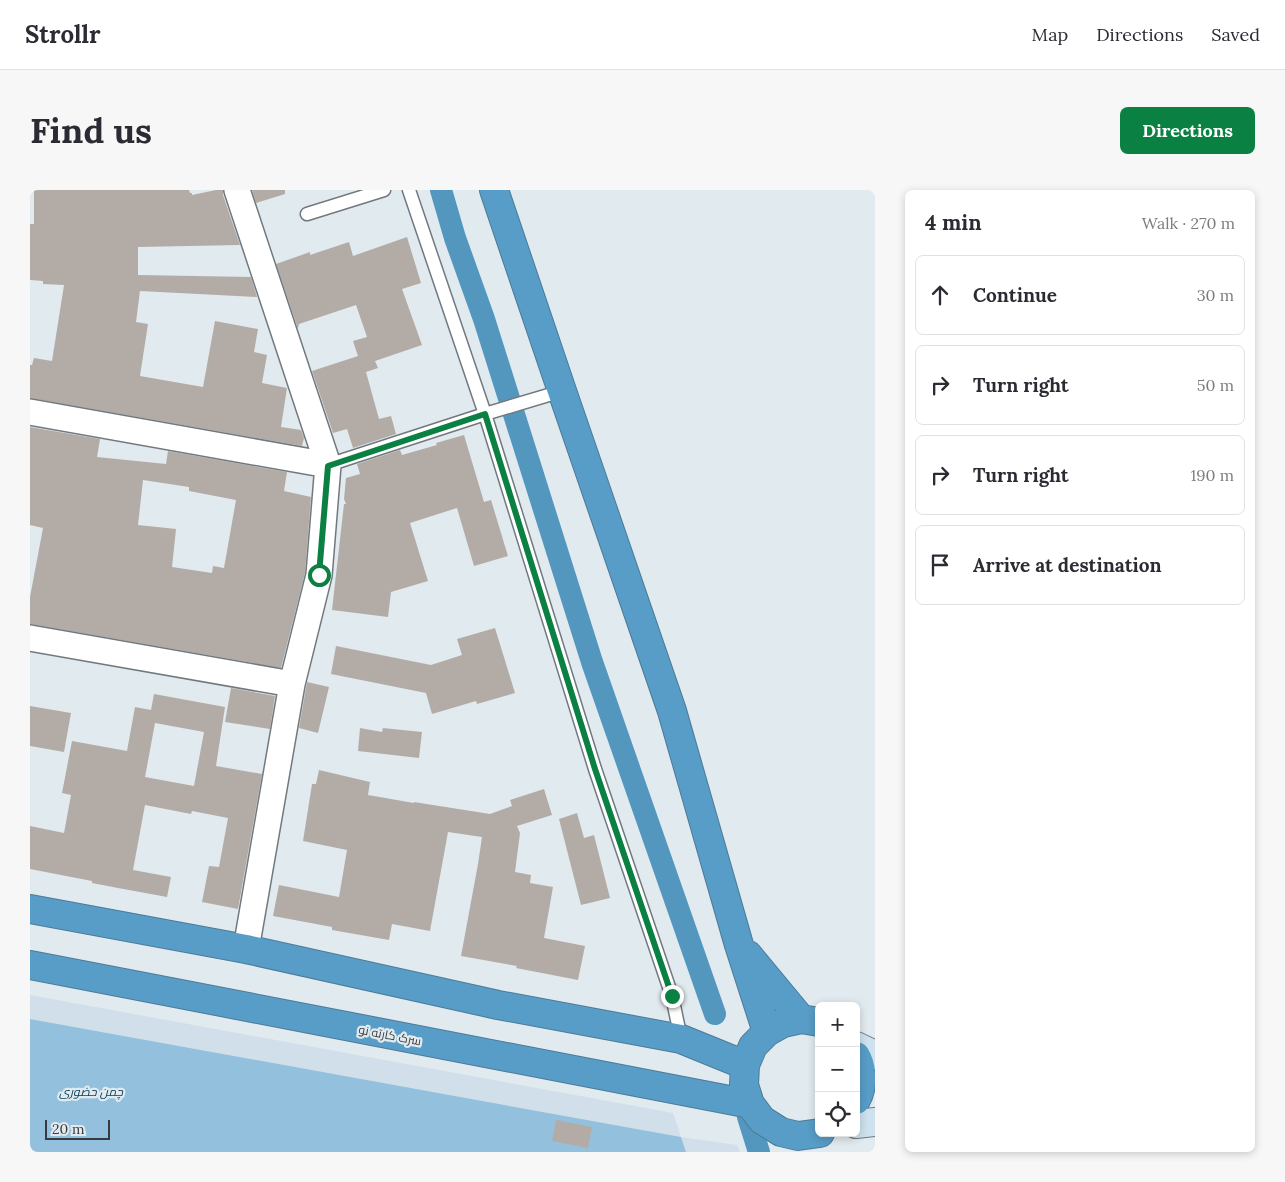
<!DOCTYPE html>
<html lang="en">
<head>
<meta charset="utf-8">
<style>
	:root { --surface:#fff; --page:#f7f7f7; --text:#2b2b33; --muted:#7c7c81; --line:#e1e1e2; --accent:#0b8043 }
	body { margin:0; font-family:Lora,Cairo,serif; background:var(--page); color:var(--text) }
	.controls { position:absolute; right:15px; bottom:15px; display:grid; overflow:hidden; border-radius:8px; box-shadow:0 2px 8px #0003 }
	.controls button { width:45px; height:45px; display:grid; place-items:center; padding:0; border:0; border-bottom:1px solid var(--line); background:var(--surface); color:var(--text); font:25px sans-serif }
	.scale { position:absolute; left:15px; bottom:12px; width:65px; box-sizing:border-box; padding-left:5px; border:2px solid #383b3d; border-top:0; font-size:14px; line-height:18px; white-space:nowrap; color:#383b3d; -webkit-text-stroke:4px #e1eaef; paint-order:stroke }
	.stop { position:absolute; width:15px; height:15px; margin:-11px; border:4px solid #0b8043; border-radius:50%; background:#fff }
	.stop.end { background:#0b8043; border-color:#fff; box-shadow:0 1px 5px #0008 }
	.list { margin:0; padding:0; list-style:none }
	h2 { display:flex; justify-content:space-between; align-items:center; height:65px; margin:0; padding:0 20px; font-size:21px }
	h2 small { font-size:16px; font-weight:400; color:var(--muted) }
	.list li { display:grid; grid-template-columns:32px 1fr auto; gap:15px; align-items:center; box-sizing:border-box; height:80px; margin:0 10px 10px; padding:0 10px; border:1px solid var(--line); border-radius:8px }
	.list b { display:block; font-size:19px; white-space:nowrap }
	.list em { font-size:16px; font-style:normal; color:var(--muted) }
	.icon { flex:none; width:28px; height:28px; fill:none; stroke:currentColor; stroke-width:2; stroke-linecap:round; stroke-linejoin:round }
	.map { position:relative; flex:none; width:845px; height:962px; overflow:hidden; border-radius:8px }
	header { display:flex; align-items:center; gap:30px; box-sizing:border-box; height:70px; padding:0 25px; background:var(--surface); border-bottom:1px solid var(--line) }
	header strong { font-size:24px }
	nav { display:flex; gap:28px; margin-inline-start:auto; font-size:18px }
	.intro { display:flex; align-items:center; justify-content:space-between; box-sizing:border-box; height:120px; padding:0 30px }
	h1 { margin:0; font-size:35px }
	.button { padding:12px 22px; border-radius:8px; background:var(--accent); color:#fff; font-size:18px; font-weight:700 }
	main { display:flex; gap:30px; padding:0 30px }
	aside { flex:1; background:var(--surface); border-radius:8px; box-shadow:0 2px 8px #0003 }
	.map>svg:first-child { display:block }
</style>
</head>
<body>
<header>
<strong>Strollr</strong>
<nav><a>Map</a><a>Directions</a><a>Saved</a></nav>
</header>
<div class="intro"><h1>Find us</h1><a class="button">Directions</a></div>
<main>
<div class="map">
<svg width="845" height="962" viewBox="0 0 845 962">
	<rect width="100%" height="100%" fill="#e1eaef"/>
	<!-- built -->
	<path fill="#d0dfe9" d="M0,805L643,923L651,947L707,955L710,962H656L651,947L0,829Z"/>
	<!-- green -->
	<path fill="#93c0dd" d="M0,829L651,947L656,962H0Z"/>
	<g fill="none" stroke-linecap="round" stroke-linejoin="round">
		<!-- canal -->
		<path stroke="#5397bf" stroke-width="22" d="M411,0L425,48L454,129L562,472L685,824
			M718,927L729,962"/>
	</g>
	<!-- building -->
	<path fill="#b3aca6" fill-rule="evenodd" d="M4,0H159L160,3H162V5L186,0H193V5L210,55L108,57V85L221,87L227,107L110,101L106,132L118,134L110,186L173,197L185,131L228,139L224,162L237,165L232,193L257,198L251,237L271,240L274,248L272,256L0,208V175H2L4,168L22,171L34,95L13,94V91L0,90V34H4Z
		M222,0H255V4L226,13Z
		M377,47L391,93L372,99L392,155L345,171L348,178L336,182L349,229L361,226L366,244L323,258L317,239L303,243L282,181L328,166L323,151L337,147L326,115L269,134L268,139L246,74L280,62V65L319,52L323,66Z
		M0,237L70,249L67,267L136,274L138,261L257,282L254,301L281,307L275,383L251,478L0,434V407L13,338L0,335ZM113,290L159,297V301L206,310L194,378L183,376L182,383L142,377L146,339L108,335Z
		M434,245L454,312L461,310L478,366L444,376L427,318L380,333L398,391L361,402L358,427L302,420L314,314H316L314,309L316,288L330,284L327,274L370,260L372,265L407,255L406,253Z
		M465,438L485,503L447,514L446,511L402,524L396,503L301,484L306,456L401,475L432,465L427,449Z
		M277,492L299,497L288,543L269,538Z
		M201,498L245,506L240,539L195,532Z
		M124,504L195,517L186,576L232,584L208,719L172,712L179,676L189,677L198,628L162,621L161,624L115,615L103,680L141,687L137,707L88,698L62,693V691L0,679V636L34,643L41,605L32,603L42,551L97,561L105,517L121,520ZM125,533L174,542L164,596L115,587Z
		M0,516L41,523L34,562L0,556Z
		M330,538L352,542L353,538L392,542L389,568L328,561Z
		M289,580L340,592L338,605L384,613V612L460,624L482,616L480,610L514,599L522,625L487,636L490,643L485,682L501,685L500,693L523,697L514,748L555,756L548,790L486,778L487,776L431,766L448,674L452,647L418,642L400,741L362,734L359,750L302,740V737L243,726L249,695L309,707L317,660L273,651L282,594H286Z
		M547,623L554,648L564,645L580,708L551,715L529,629Z
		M526,930L562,937L558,958L522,951Z"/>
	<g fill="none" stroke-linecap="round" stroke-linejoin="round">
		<!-- lane casing -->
		<g stroke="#72797e" stroke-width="15">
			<path id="lane" d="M379,0L455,224L565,579L642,806L651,849
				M277,24L354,0
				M298,275L455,224L532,201"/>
		</g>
		<!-- street casing -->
		<g stroke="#72797e" stroke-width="28">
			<path id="street" d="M207,0L298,275L289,385L262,494L216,759
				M0,222L298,275
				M0,448L262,494"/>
		</g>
		<!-- secondary casing -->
		<g stroke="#72797e" stroke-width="30">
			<path id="secondary" d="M826,856L845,865
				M826,934L845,932"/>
		</g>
		<!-- highway casing -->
		<g stroke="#4c7b97" stroke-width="30">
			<path id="highway" d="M464,0L532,201L642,521L709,755L737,842
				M0,719L216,759L468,815L651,849L715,875
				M718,765L771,829
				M0,775L720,914
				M789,832L771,829L753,833L737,842L723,856L715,875L714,895L720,914L732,930L751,942L768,946L790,943
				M826,866C833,878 833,898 826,910"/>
		</g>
		<!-- lane -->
		<use href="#lane" stroke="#fff" stroke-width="12"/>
		<!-- street -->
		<use href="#street" stroke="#fff" stroke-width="25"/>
		<!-- secondary -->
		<use href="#secondary" stroke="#cde2ee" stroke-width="28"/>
		<!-- highway -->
		<use href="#highway" stroke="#579dc7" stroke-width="28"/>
	</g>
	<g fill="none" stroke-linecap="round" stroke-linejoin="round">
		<!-- route -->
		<path stroke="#0b8043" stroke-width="6" d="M289,385L298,276L455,224L565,579L642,806"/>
	</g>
	<g text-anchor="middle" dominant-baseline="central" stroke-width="4.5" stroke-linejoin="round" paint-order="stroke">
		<!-- street labels -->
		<g font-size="12" fill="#383b3d" stroke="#e1eaef">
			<text transform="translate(360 845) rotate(11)">سرک کارته نو</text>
		</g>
		<!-- park labels -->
		<g font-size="12" font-style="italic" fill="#033e5a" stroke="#e1eaef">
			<text x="61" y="901">چمن حضوری</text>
		</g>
	</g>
</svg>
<div class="controls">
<button>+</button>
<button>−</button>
<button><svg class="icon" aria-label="locate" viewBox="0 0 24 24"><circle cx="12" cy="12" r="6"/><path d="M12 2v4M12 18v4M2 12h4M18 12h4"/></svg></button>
</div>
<div class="scale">20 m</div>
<div class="stop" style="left:289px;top:385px"></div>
<div class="stop end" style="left:642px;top:806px"></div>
</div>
<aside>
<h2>4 min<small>Walk · 270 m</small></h2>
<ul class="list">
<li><svg class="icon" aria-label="ahead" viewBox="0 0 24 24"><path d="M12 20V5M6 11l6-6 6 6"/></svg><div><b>Continue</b></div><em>30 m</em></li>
<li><svg class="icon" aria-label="right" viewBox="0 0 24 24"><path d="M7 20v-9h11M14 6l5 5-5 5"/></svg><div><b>Turn right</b></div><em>50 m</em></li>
<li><svg class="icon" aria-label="right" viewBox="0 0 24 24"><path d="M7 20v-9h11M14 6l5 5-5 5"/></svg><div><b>Turn right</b></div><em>190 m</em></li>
<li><svg class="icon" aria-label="arrive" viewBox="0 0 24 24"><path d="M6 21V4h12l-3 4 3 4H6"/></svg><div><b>Arrive at destination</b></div></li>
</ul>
</aside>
</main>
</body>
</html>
